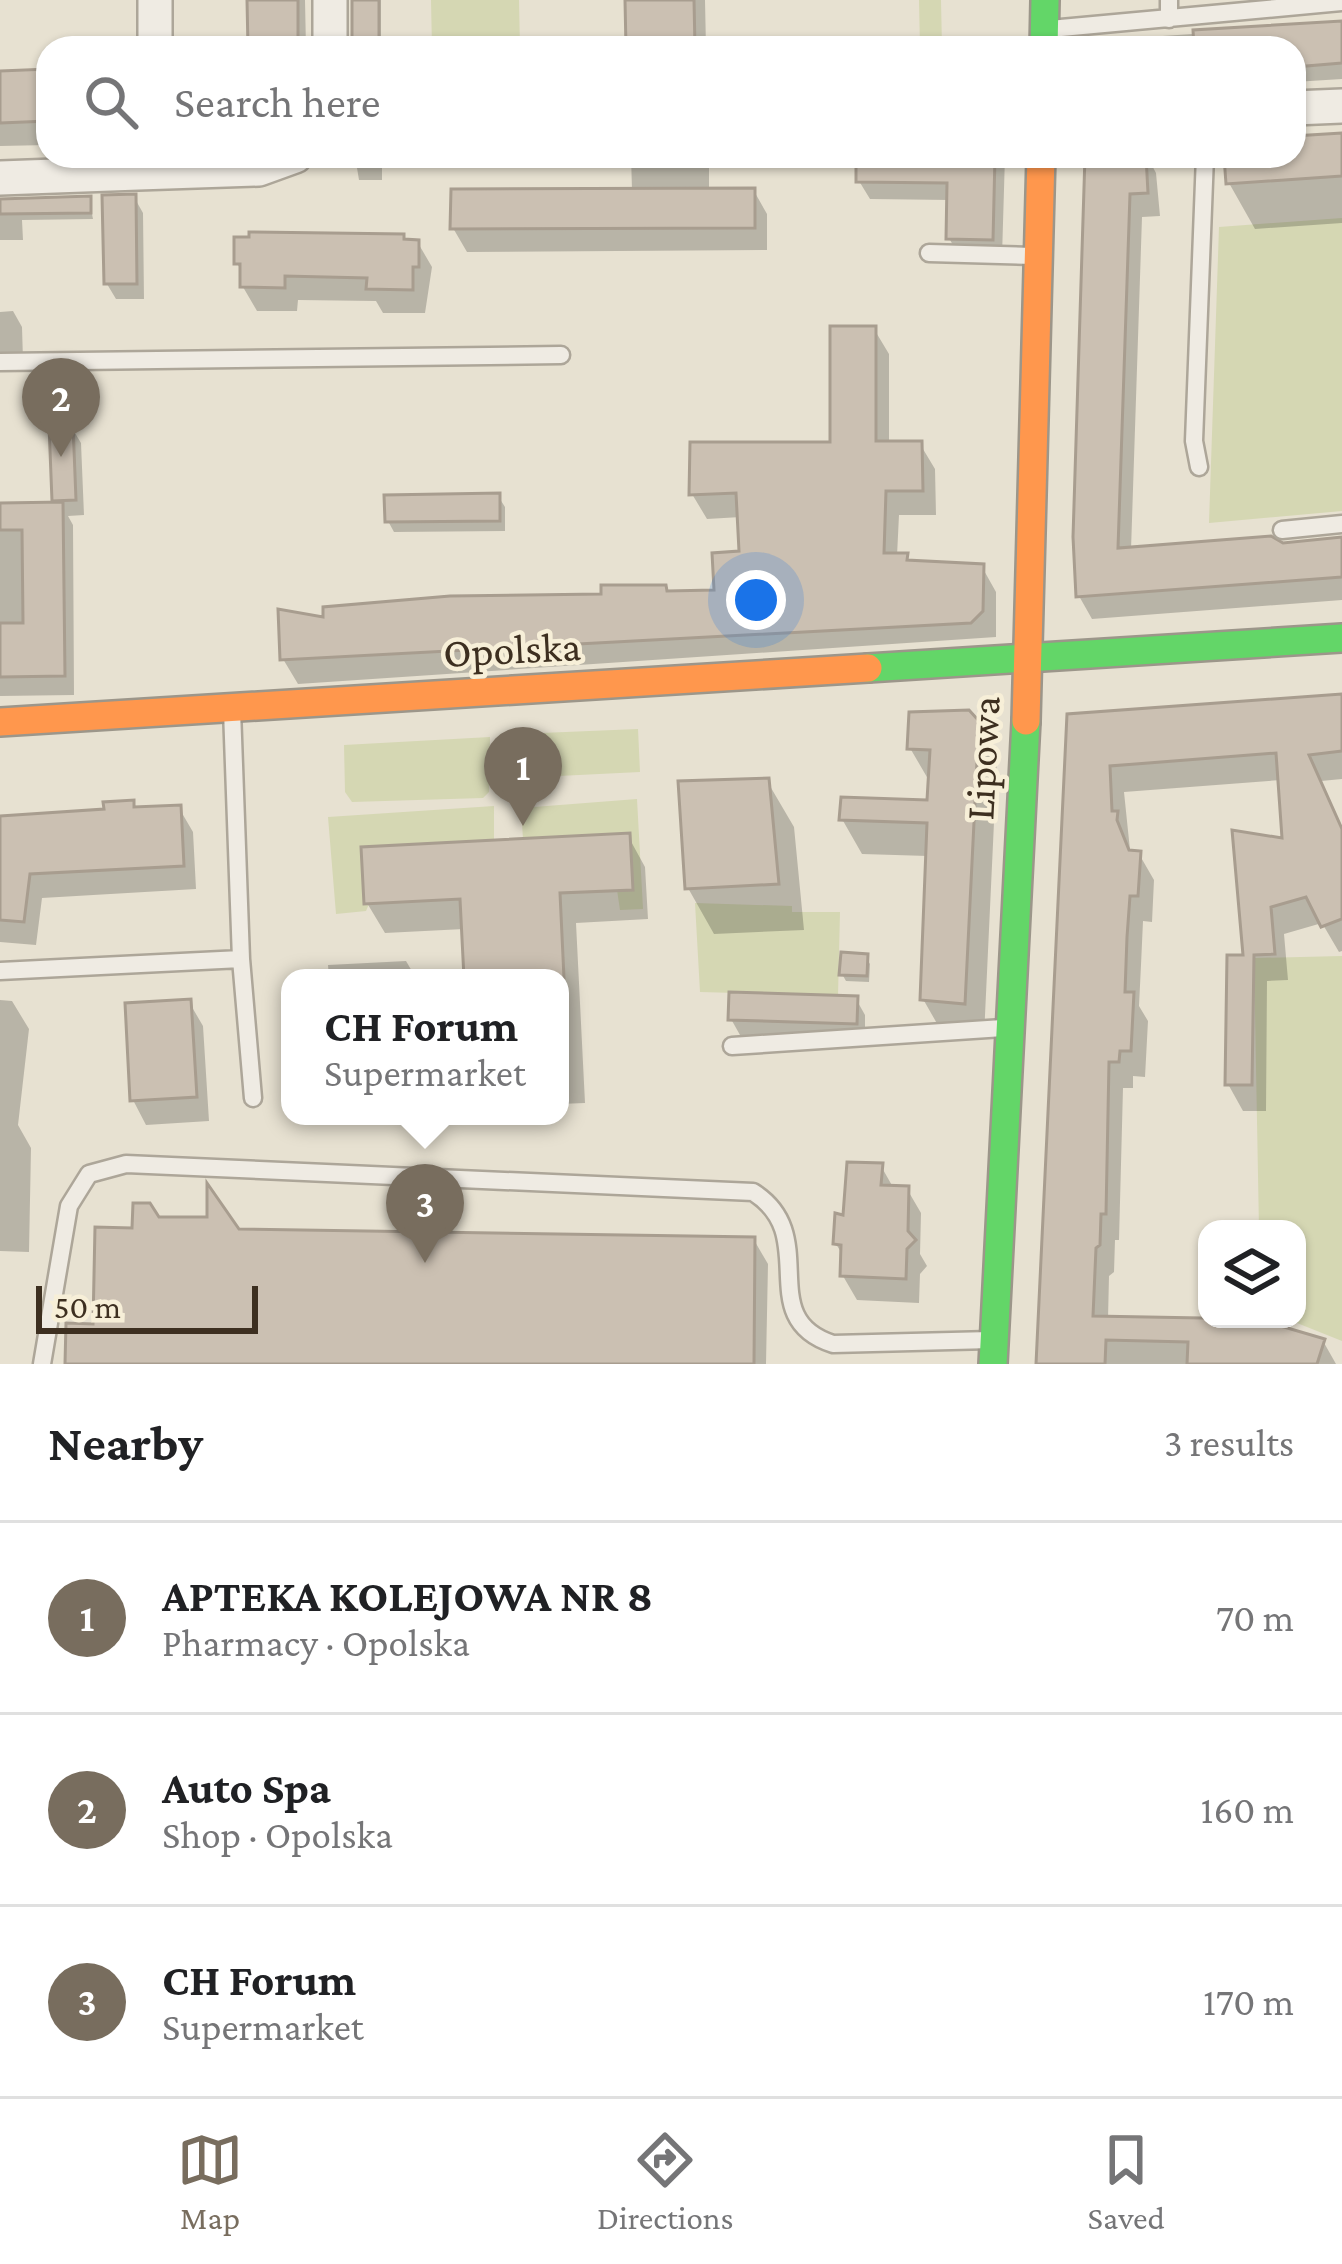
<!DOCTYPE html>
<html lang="en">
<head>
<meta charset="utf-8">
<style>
	:root { --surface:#fff; --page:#f2f2f2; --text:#202124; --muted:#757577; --line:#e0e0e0; --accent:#786d5e }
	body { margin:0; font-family:"Crimson Pro",serif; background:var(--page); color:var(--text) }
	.controls { position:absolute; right:36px; bottom:36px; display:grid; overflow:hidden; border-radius:24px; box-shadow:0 3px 9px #0004 }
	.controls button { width:108px; height:108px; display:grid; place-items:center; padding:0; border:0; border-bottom:3px solid var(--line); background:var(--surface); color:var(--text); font:60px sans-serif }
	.scale { position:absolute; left:36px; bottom:30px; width:222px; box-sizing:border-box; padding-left:12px; border:6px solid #3d2f20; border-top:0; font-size:33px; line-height:42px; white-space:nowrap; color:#3d2f20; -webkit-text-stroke:9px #f7efd8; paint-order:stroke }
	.you { position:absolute; left:756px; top:600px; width:42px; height:42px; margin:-30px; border:9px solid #fff; border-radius:50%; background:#1a73e8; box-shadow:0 0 0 18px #1a73e833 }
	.badge { display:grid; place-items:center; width:78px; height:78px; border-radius:50%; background:var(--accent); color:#fff; font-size:39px; font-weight:700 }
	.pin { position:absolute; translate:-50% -99px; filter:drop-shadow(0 3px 6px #0008) }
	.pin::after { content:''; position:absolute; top:63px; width:42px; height:36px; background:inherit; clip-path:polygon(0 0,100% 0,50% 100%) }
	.popup { position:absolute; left:281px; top:969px; width:288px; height:156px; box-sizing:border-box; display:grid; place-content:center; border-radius:24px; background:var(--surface); filter:drop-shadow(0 3px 9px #0005); font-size:39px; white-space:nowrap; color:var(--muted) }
	.popup b { font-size:45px; color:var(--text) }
	.popup::after { content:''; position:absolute; left:50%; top:100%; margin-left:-24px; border:24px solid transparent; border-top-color:var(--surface) }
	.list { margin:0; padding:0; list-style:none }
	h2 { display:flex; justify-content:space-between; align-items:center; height:156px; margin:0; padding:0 48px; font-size:51px }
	h2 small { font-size:39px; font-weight:400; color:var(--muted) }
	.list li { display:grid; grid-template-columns:78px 1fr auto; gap:36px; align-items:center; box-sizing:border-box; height:192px; padding:0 48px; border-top:3px solid var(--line) }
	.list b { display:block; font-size:45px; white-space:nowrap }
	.list p { margin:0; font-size:39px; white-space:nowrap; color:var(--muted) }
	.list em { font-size:39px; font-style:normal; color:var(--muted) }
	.icon { flex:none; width:66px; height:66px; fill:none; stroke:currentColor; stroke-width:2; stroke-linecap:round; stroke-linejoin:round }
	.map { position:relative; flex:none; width:1342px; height:1364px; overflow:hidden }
	.search { position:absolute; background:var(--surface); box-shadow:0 3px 9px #0004; left:36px; right:36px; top:36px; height:132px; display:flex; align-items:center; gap:30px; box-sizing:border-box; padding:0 42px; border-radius:36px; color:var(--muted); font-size:45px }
	.sheet { height:732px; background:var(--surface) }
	nav { display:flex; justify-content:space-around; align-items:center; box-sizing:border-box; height:168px; border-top:3px solid var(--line); background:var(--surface); font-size:33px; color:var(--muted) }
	nav a { display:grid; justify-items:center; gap:6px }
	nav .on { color:var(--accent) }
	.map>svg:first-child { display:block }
</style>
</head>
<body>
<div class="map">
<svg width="1342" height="1364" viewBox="0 0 1342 1364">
	<rect width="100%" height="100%" fill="#e7e1d1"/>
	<!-- green -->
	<path fill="#d5d7b3" d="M431,0H519L520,48H432Z
		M919,0H941L942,48H920Z
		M1342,218V511L1209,523L1219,227Z
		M638,729L640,772L518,778L517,734Z
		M490,737L489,792L483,798L352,802L345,792L344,745Z
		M637,799L643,909L620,910L617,890L523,839L521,808Z
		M494,806V840L369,904L366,911L336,914L328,817Z
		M695,903L792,906V912H840L838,996L700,992Z
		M1342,956V1341L1287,1319H1297V1229H1259L1254,958Z"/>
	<!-- shadow -->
	<path fill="#0003" d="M250,0H305L306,48H251Z
		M355,0H381V48H355Z
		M628,0H705L706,48H629Z
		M1342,24V79L1294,82V48H1117V39Z
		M48,73V145L0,146V74Z
		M1342,136V223L1255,229L1229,183L1227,156H1294V139Z
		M355,156H382V180H359Z
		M631,156H709V190L754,191L767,214V250L467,252L453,228L632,190Z
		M859,156H1005L1002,257L959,256L949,238L950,200L870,199L859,181Z
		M1088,156H1147L1156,173L1160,216L1142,217L1131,550L1283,546L1342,537V600L1092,619L1079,596Z
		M134,197L143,213L144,299H116L107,284Z
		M89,199L93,219L22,220L23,240H0V202Z
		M406,242L418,243L432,267L425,313H383L376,301L298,300L297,311H257L243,287V274L237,263Z
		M13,311L22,327L23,360L0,361V312Z
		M874,329L889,354V444H920L935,469L936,515H899L897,556H906L910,563L982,567L996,592V637L298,684L283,659L326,621L717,593L742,554L741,517L707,519L692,494L833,445Z
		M72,428L81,443L84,515L68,516L73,525L74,695L0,696V506L58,505L55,500Z
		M498,496L505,507V531L394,532L388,521Z
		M1342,697V779L1321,781L1342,828V951L1339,952L1322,923L1284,934L1288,980L1267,981L1266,1111H1243L1228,1084L1247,958L1285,842L1281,780L1124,792L1130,850L1139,854L1154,880L1152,922L1143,921L1141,965L1139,1006L1148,1021L1145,1077L1133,1076V1088H1123L1119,1240H1115L1114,1272L1109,1276L1108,1319L1323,1341L1336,1364H1039L1070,716Z
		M977,723L997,758L984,1037L943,1034L923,999L928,856L862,854L842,819L930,803L931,784L910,748Z
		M767,781L794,827L804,930L714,934L688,888Z
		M132,803L136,810L179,808L193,832L196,889L42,898L36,945L0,942V819L108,812Z
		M628,836L645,867L648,919L576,923L585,1103L560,1104V978H467L464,929L385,933L367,903Z
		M866,957L870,964L869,982L846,981L842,974Z
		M406,961L416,978H329L328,965Z
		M856,999L865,1015V1039L740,1035L731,1019Z
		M0,1000L12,1001L29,1029L18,1125L31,1148L29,1252L0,1251Z
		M189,1002L203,1026L209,1121L146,1125L133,1100Z
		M881,1166L894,1189H907L921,1213L920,1254L927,1266L920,1274L919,1303L857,1300L843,1276L844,1257L836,1244L845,1218Z
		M157,1220L237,1232L754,1240L768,1264L766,1364H68L96,1327L135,1231Z"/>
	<!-- building -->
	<path fill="#cbc0b2" stroke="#a89d8f" stroke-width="3" d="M247,0H298V48H248Z
		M352,0H379V48H352Z
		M625,0H694L695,48H626Z
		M1342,21V63L1294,67V48H1194L1193,30Z
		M48,69V121L0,123V71Z
		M1342,133V176L1226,184L1224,156H1294V136Z
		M856,156H995L993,240L946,239L947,183L856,182Z
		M1085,156H1146L1148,193L1130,194L1118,548L1271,536L1283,543L1342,537V577L1076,597L1073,537Z
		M755,188V228L450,229L451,189Z
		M136,194L137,284H104L102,195Z
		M91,196V213L0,214V199Z
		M249,232L404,234V239L419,240V267H413V290L366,289L367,278L285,276V288L240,287V264H234V237H249Z
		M830,326H876V441H922L923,491H886L884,553H908L907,560L984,564L983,611L971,623L280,660L278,609L323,617V607L450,596L601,594V585H666L667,591L714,590L712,553L739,551L736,493L689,495L690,442H830Z
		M73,424L76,500L52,501L49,425Z
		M500,493V521L385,522L384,495Z
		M63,502L65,676L0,677V623H23L22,530H0V503Z
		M1342,694V751L1309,755L1342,829V919L1321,927L1306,897L1271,907L1275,954L1254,955L1252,1085H1225L1227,955H1243L1232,830L1282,838L1276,753L1110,766L1112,811H1118L1117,820L1129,850L1141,851L1138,896H1130L1127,937L1125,992H1134L1131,1051H1120L1119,1062H1109L1106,1214H1101L1100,1245L1096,1248L1093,1316L1257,1319L1325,1339L1317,1364H1187L1188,1342L1106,1340L1105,1364H1036L1067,714Z
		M969,710L979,721L965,1004L920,1000L927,823L839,820L841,797L927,800L930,750L907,749L909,712Z
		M769,778L779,884L685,889L678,781Z
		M134,800V807L181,805L184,866L30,874L24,922L0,920V816L104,809L103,802Z
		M630,833L633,890L560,893L564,978H464L460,899L364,904L361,847Z
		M841,952L868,954L867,976L839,975Z
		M729,992L858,996L857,1024L728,1020Z
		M191,999L197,1097L130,1101L125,1003Z
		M847,1162L883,1163L881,1185L909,1186L908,1231L916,1240L907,1249L906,1279L840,1276L841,1245L833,1244L835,1213L843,1215Z
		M207,1183L239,1229L755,1237L754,1364H65L66,1323L93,1324L95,1227L132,1228L133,1203H150L159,1217H207Z"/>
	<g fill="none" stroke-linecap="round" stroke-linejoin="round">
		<!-- lane casing -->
		<g stroke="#ada699" stroke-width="21">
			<path id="lane" d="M1169,19V0
				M1050,29L1342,2
				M929,253L1032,256
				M0,362L561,355
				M1199,467L1194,441L1205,156
				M1282,530L1342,524
				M232,710L241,959L253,1098
				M0,971L241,959
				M732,1046L1003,1028
				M42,1364L69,1206L89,1174L126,1164L753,1192C823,1236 752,1318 833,1344L991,1340"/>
		</g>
		<!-- street casing -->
		<g stroke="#ada699" stroke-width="38">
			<path id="street" d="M155,0V48
				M330,48V0
				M1294,108L1342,106
				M138,173L259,169L295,156
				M0,178L138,173L146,170L155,156"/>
		</g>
		<!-- fast casing -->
		<g stroke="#9c968a" stroke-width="32">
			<path id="fast" d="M1044,48L1045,0
				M868,668L1342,638
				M993,1364L1026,721"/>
		</g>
		<!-- slow casing -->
		<g stroke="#9c968a" stroke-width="32">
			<path id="slow" d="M1026,721L1041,156
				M0,722L868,668"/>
		</g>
		<!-- lane -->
		<use href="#lane" stroke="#efebe3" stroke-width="16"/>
		<!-- street -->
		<use href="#street" stroke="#efebe3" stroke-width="33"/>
		<!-- fast -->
		<use href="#fast" stroke="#63d668" stroke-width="27"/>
		<!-- slow -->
		<use href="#slow" stroke="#ff974d" stroke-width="27"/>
	</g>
	<g text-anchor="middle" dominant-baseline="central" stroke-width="9" stroke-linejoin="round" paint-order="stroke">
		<!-- street labels -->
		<g font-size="42" fill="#3d2f20" stroke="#f7efd8">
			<text transform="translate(512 649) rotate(-3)">Opolska</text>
			<text transform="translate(982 758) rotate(-87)">Lipowa</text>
		</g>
	</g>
</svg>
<div class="controls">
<button><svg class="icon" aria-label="layers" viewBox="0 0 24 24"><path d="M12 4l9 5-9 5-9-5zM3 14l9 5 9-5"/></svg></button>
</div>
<div class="scale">50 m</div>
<div class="you"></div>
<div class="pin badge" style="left:523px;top:826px">1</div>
<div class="pin badge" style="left:61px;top:457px">2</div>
<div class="pin badge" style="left:425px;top:1263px">3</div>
<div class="popup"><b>CH Forum</b>Supermarket</div>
<div class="search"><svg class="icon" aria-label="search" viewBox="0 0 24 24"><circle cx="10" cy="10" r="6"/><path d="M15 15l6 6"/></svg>Search here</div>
</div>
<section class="sheet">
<h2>Nearby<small>3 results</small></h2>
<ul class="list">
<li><span class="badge">1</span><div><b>APTEKA KOLEJOWA NR 8</b><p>Pharmacy · Opolska</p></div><em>70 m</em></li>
<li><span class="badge">2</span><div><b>Auto Spa</b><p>Shop · Opolska</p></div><em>160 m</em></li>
<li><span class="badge">3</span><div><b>CH Forum</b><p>Supermarket</p></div><em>170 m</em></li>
</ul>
</section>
<nav>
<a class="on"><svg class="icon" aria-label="map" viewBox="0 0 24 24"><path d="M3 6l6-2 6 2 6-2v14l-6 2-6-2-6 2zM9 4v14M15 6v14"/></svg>Map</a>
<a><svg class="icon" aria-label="directions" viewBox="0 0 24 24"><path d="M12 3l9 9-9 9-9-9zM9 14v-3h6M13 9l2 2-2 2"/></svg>Directions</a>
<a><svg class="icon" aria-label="saved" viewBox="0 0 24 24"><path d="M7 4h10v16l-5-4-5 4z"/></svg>Saved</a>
</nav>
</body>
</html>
